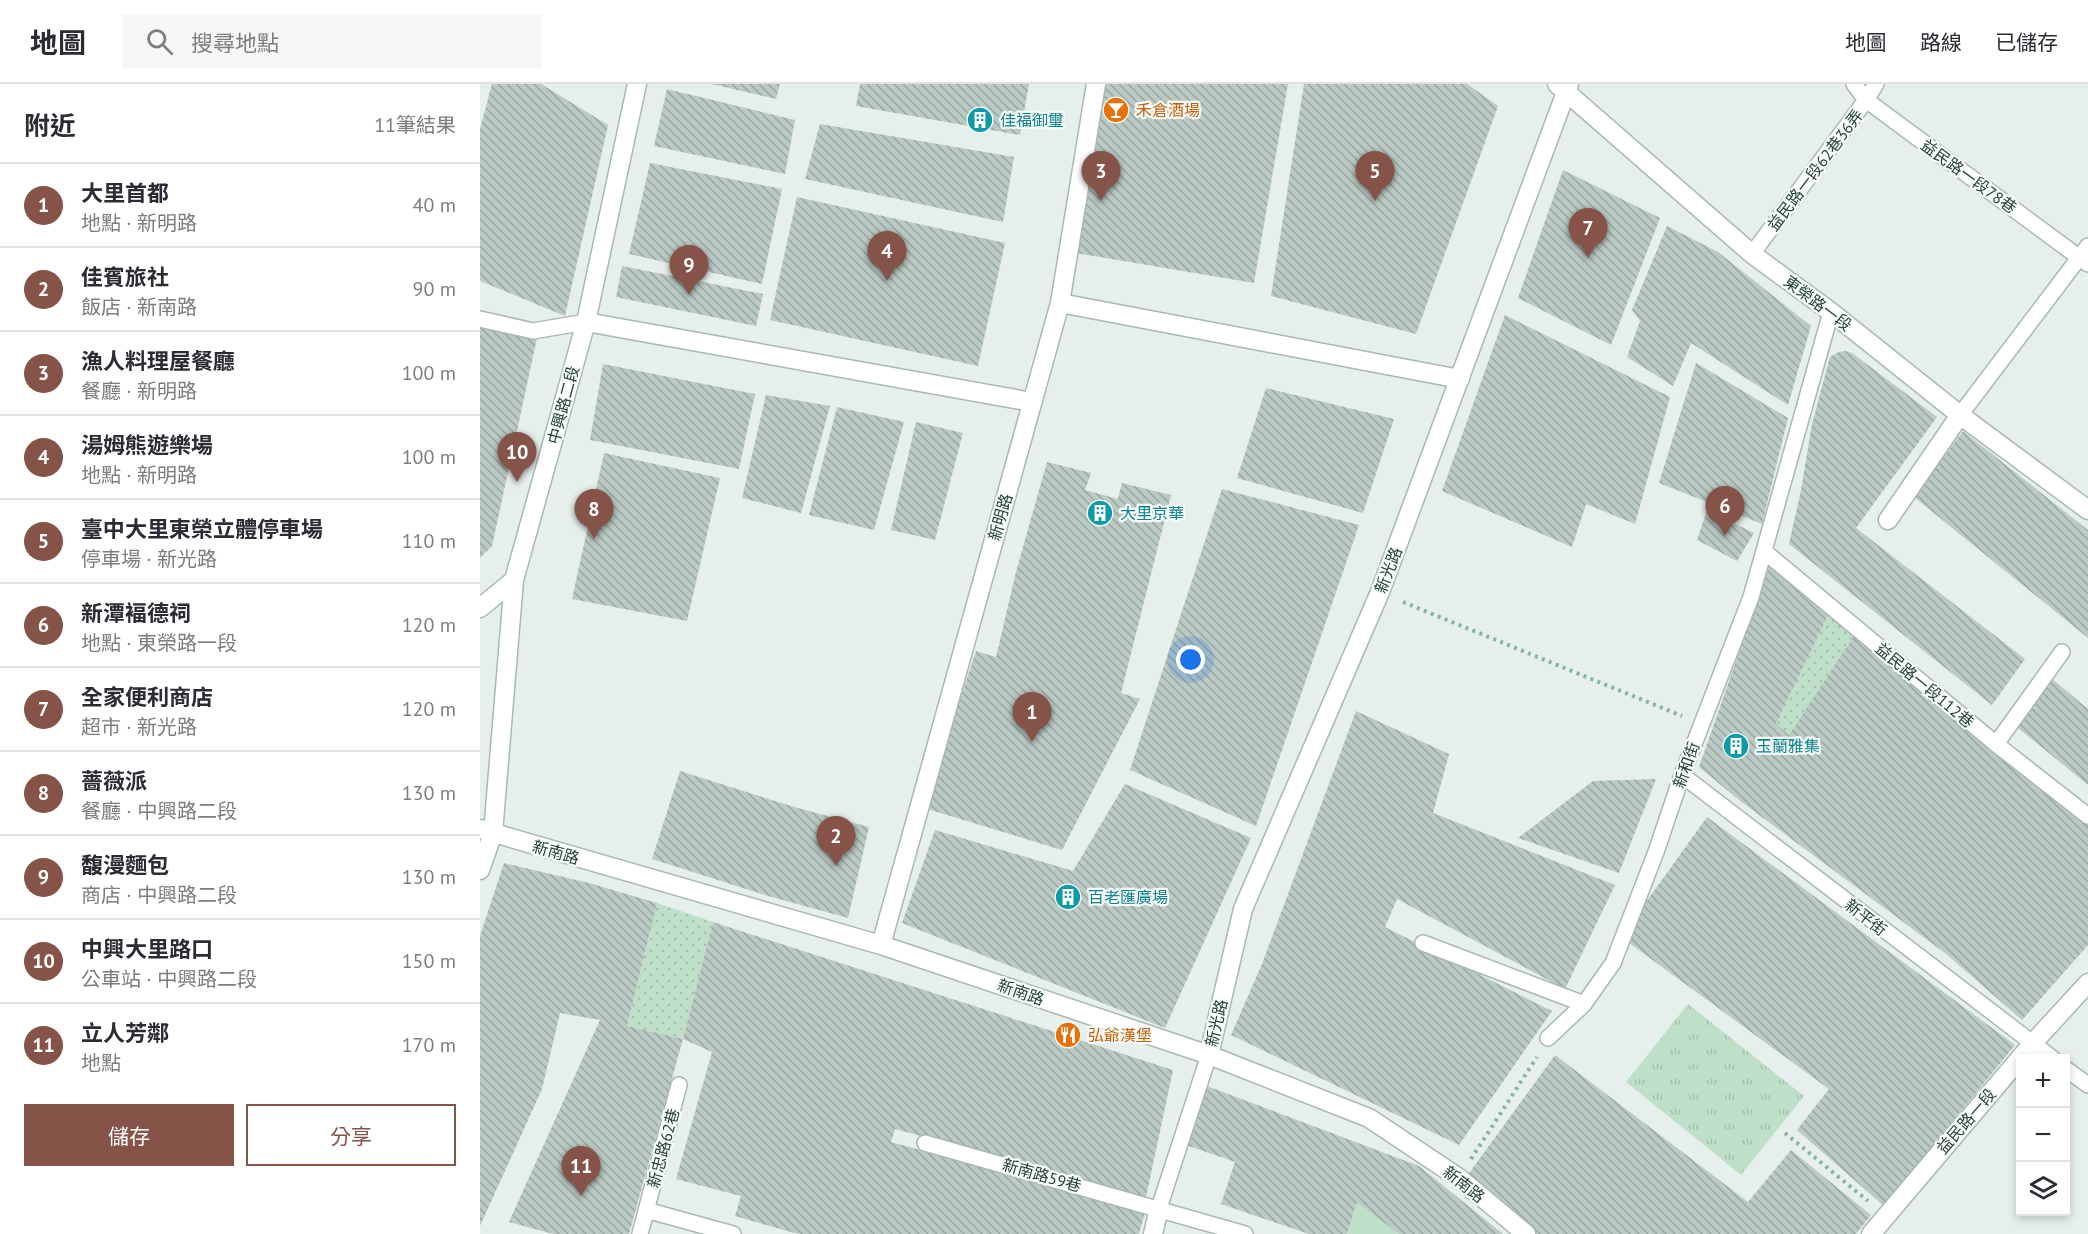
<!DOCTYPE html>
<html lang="zh-TW">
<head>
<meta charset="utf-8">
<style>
	:root { --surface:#fff; --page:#f7f7f7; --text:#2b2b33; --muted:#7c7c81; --line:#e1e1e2; --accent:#855347 }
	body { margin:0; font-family:"PT Sans","Noto Sans TC",sans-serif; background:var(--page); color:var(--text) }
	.controls { position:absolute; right:18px; bottom:18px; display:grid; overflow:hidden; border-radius:0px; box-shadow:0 3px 9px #0003 }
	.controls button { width:54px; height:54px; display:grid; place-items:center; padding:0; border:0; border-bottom:2px solid var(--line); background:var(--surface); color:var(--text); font:30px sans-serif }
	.you { position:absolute; left:711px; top:576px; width:21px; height:21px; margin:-15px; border:4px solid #fff; border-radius:50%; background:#1a73e8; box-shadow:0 0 0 9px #1a73e833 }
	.badge { display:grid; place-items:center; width:39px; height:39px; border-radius:50%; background:var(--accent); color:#fff; font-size:20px; font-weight:700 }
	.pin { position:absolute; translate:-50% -50px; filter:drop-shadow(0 2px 3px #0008) }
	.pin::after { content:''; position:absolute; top:32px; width:21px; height:18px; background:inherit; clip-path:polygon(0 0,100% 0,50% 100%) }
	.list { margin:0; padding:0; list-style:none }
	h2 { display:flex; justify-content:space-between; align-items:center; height:78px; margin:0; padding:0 24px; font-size:26px }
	h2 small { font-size:20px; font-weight:400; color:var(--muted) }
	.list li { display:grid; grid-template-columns:39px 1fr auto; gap:18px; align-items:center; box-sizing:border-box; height:84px; padding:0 24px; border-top:2px solid var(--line) }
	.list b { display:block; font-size:22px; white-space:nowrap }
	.list p { margin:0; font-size:20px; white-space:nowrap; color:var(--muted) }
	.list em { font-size:20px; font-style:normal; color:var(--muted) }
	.actions { display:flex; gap:12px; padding:18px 24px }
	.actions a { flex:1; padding:14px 0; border:2px solid var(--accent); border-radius:0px; text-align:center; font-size:21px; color:var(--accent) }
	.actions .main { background:var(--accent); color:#fff }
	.icon { flex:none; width:33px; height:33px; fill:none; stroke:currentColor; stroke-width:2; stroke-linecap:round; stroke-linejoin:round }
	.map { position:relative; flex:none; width:1608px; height:1150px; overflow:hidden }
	header { display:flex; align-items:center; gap:36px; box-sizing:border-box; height:84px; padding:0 30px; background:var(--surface); border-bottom:2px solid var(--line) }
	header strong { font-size:28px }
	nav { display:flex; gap:33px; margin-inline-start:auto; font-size:21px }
	.search { width:420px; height:54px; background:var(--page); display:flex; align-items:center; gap:15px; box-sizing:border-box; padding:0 21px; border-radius:0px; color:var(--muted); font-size:22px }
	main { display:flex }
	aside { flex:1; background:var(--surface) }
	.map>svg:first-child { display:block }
</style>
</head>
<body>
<header>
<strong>地圖</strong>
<div class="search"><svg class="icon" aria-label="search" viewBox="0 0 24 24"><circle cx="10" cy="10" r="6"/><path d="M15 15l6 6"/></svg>搜尋地點</div>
<nav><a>地圖</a><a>路線</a><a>已儲存</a></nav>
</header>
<main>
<aside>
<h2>附近<small>11筆結果</small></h2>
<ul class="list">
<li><span class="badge">1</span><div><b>大里首都</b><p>地點 · 新明路</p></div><em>40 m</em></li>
<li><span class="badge">2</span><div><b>佳賓旅社</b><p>飯店 · 新南路</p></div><em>90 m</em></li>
<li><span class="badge">3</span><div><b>漁人料理屋餐廳</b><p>餐廳 · 新明路</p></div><em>100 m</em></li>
<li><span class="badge">4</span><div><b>湯姆熊遊樂場</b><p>地點 · 新明路</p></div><em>100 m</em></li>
<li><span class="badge">5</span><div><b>臺中大里東榮立體停車場</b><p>停車場 · 新光路</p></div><em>110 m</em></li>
<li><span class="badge">6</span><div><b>新潭褔德祠</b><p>地點 · 東榮路一段</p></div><em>120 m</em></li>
<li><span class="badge">7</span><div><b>全家便利商店</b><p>超市 · 新光路</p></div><em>120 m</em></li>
<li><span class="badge">8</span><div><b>薔薇派</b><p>餐廳 · 中興路二段</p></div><em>130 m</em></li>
<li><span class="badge">9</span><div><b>馥漫麵包</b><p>商店 · 中興路二段</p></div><em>130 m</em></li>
<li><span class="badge">10</span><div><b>中興大里路口</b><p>公車站 · 中興路二段</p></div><em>150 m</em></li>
<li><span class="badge">11</span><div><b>立人芳鄰</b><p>地點</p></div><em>170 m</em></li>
</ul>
<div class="actions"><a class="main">儲存</a><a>分享</a></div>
</aside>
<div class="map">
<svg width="1608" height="1150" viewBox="0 0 1608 1150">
	<defs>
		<pattern id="grass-dots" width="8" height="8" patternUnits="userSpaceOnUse" patternTransform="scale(1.5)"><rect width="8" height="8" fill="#bfe0c8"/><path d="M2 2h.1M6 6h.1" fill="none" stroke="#a4c1ad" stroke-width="1.8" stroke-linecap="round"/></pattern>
		<pattern id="park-tufts" width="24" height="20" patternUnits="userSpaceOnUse" patternTransform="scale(1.5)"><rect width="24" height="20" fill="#bfe0c8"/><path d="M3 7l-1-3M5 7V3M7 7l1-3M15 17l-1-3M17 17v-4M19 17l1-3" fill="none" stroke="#a4c1ad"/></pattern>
		<pattern id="building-back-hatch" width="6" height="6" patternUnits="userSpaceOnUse" patternTransform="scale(1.5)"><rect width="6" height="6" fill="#bbcac4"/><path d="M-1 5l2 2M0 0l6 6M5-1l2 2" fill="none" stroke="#98a6a0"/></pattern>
	</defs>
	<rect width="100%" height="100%" fill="#e6efeb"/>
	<!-- grass -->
	<path fill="url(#grass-dots)" d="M1350,527L1377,547L1309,651L1296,640Z
		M177,819L233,838L203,955L147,942Z"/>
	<!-- park -->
	<path fill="url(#park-tufts)" d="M1208,920L1324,1012L1261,1091L1146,998Z"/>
	<!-- garden -->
	<path fill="#bfe0c8" d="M877,1118L919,1150H867Z"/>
	<!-- building -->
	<path fill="url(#building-back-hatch)" d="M12,0H61L128,41L85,232L0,197V45Z
		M232,0H300L296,15Z
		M380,0H549L540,51L376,22Z
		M617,0H808L774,199L590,168Z
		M824,0H987L1018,22L936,250L791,212Z
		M187,5L315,36L305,90L174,62Z
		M340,40L534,73L523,138L325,95Z
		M170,79L302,105L282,200L149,170Z
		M1083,86L1180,134L1131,261L1038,214Z
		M317,113L525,159L498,282L290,236Z
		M1187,142L1238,168L1331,242L1308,321L1211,259L1193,302L1147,273L1160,237L1152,226Z
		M142,182L283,210L276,242L136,213Z
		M1025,231L1190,313L1155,440L1106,420L1092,463L962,407Z
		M0,241L57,254L12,462L0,474Z
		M1366,267L1372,269L1457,333L1376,444L1545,575L1512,621L1309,460L1321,406L1332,340L1350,273L1359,268Z
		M1216,279L1308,334L1282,440L1179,399Z
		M123,280L275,310L259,385L110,356Z
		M786,304L914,335L883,429L757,394Z
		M286,311L350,322L321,429L262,414Z
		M357,323L424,338L394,446L329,431Z
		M436,338L483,349L455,456L411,446Z
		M1483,347L1608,446V554L1434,413Z
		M124,369L240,394L207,537L92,515Z
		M567,378L611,389L605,406L638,415L642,399L691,411L641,609L660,615L582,766L444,724L496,567L516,573L536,488Z
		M742,405L879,441L776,742L650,686Z
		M1227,426L1274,449L1257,477L1217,456Z
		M1290,480L1350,527L1296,640L1309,651L1377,547L1608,728V861L1542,936L1465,869L1259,716L1219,683Z
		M1565,589L1608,625V701L1527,635Z
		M876,627L969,670L953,729L1135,801L1085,905L917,815L905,843L1072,927L979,1061L751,951L782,880Z
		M200,687L314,723L389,743L368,834L288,812L172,775Z
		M1176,695L1139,789L1038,754L1113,697Z
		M645,700L771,754L685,944L422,839L455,746L593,787Z
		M1227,733L1535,961L1404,1122L1317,1046L1349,1005L1141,853Z
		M24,779L109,799L177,819L147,942L203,955L233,838L693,986L666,1113L415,1045L411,1058L665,1128L659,1150H318L255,1132L261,1112L196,1095L232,968L203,955L149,1150H73L29,1138L120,936L80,929L62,1005L0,1142V852Z
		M1075,971L1268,1118L1311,1066L1391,1131L1376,1150H1055L987,1092Z
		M719,999L939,1082L1023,1150H919L877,1118L867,1150H829L741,1120L755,1078L706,1061Z"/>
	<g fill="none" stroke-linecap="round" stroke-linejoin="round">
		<!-- lane casing -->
		<g stroke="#a8b8b2" stroke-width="18">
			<path id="lane" d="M1374,0L1386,16L1608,180
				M1272,170L1386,16L1396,0
				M0,235L53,247L106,238
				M1480,331L1608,162
				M1285,468L1516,660L1608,732
				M1516,660L1582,568
				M1202,691L1572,974
				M943,859L1104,920
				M1068,954L1104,920L1133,879L1176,768L1202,691L1271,513L1351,228
				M1586,985L1608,1001
				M445,1059L765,1150
				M679,1124L729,971
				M166,1126L253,1150
				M160,1150L199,1001"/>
		</g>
		<!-- street casing -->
		<g stroke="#a8b8b2" stroke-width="21">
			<path id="street" d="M1077,0L1272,170L1351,228L1480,331L1608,426
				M580,219L980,295
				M106,238L552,318
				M1408,436L1480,331
				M0,745L401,861L729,971L889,1034L979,1094L1046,1150
				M401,861L580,219L616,0
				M729,971L763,825L900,508L1089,0
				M673,1150L679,1124
				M1391,1150L1552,960L1608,899"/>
		</g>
		<!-- secondary casing -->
		<g stroke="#a4bbb3" stroke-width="21">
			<path id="secondary" d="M0,524L34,496
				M0,786L13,749L34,496L106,238L157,0"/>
		</g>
		<!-- path -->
		<path stroke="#86b3a5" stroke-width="4" stroke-dasharray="3 4.5" stroke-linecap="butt" d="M923,518L1202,632
			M1305,1049L1388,1117
			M991,1075L1057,973"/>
		<!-- lane -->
		<use href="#lane" stroke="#fff" stroke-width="15"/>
		<!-- street -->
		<use href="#street" stroke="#fff" stroke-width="18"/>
		<!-- secondary -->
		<use href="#secondary" stroke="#fff" stroke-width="18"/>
	</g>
	<!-- icons -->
	<defs>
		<g id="bar-disc" transform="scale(1.35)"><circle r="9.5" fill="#e8710a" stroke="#f7fbf9"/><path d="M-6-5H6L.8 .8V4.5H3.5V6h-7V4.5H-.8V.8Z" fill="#fff"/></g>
		<g id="building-disc" transform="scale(1.35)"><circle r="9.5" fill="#0f9aa8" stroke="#f7fbf9"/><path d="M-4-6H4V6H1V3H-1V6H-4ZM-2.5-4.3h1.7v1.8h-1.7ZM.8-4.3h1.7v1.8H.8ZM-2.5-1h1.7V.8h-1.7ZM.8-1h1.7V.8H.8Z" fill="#fff"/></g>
		<g id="restaurant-disc" transform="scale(1.35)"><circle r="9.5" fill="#e8710a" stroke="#f7fbf9"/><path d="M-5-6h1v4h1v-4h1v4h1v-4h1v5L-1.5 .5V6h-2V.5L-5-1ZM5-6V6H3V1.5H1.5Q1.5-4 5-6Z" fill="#fff"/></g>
	</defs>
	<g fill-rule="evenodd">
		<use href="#bar-disc" x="636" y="26"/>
		<use href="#building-disc" x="500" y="36"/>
		<use href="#building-disc" x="620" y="429"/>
		<use href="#building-disc" x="1256" y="662"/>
		<use href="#building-disc" x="588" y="813"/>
		<use href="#restaurant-disc" x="588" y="951"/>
	</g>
	<g text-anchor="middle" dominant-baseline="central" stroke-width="4.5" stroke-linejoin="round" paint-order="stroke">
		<!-- food labels -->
		<g font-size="16" fill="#c56008" stroke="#f7fbf9" text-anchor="start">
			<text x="656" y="26">禾倉酒場</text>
			<text x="608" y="951">弘爺漢堡</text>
		</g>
		<!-- culture labels -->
		<g font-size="16" fill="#0d838f" stroke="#f7fbf9" text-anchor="start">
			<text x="520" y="36">佳福御璽</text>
			<text x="640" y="429">大里京華</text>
			<text x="1276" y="662">玉蘭雅集</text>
			<text x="608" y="813">百老匯廣場</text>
		</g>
		<!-- street labels -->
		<g font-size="16" fill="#24423a" stroke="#f7fbf9">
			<text transform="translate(1335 86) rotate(-53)">益民路一段62巷36弄</text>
			<text transform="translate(1489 92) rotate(36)">益民路一段78巷</text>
			<text transform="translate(1338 219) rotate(37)">東榮路一段</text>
			<text transform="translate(83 321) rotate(-75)">中興路二段</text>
			<text transform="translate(520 433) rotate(-74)">新明路</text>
			<text transform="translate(908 486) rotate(-69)">新光路</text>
			<text transform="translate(1445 601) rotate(40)">益民路一段112巷</text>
			<text transform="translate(1206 681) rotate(-70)">新和街</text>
			<text transform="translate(76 768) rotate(16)">新南路</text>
			<text transform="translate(1386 833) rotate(38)">新平街</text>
			<text transform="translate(541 908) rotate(19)">新南路</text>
			<text transform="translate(736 939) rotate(-77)">新光路</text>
			<text transform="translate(1486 1037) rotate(-49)">益民路一段</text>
			<text transform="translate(183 1064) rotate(-75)">新忠路62巷</text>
			<text transform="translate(562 1091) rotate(16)">新南路59巷</text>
			<text transform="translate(984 1100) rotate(38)">新南路</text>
		</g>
	</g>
</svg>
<div class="controls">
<button>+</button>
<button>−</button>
<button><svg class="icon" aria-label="layers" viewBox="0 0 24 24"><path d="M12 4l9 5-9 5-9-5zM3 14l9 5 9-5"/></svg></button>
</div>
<div class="you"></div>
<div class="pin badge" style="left:552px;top:658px">1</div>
<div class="pin badge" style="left:356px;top:782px">2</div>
<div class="pin badge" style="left:621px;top:117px">3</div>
<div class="pin badge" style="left:407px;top:197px">4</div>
<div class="pin badge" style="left:895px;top:117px">5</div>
<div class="pin badge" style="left:1245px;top:452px">6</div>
<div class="pin badge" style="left:1108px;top:174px">7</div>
<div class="pin badge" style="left:114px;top:455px">8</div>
<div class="pin badge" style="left:209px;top:211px">9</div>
<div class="pin badge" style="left:37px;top:398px">10</div>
<div class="pin badge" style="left:101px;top:1112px">11</div>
</div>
</main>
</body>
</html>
